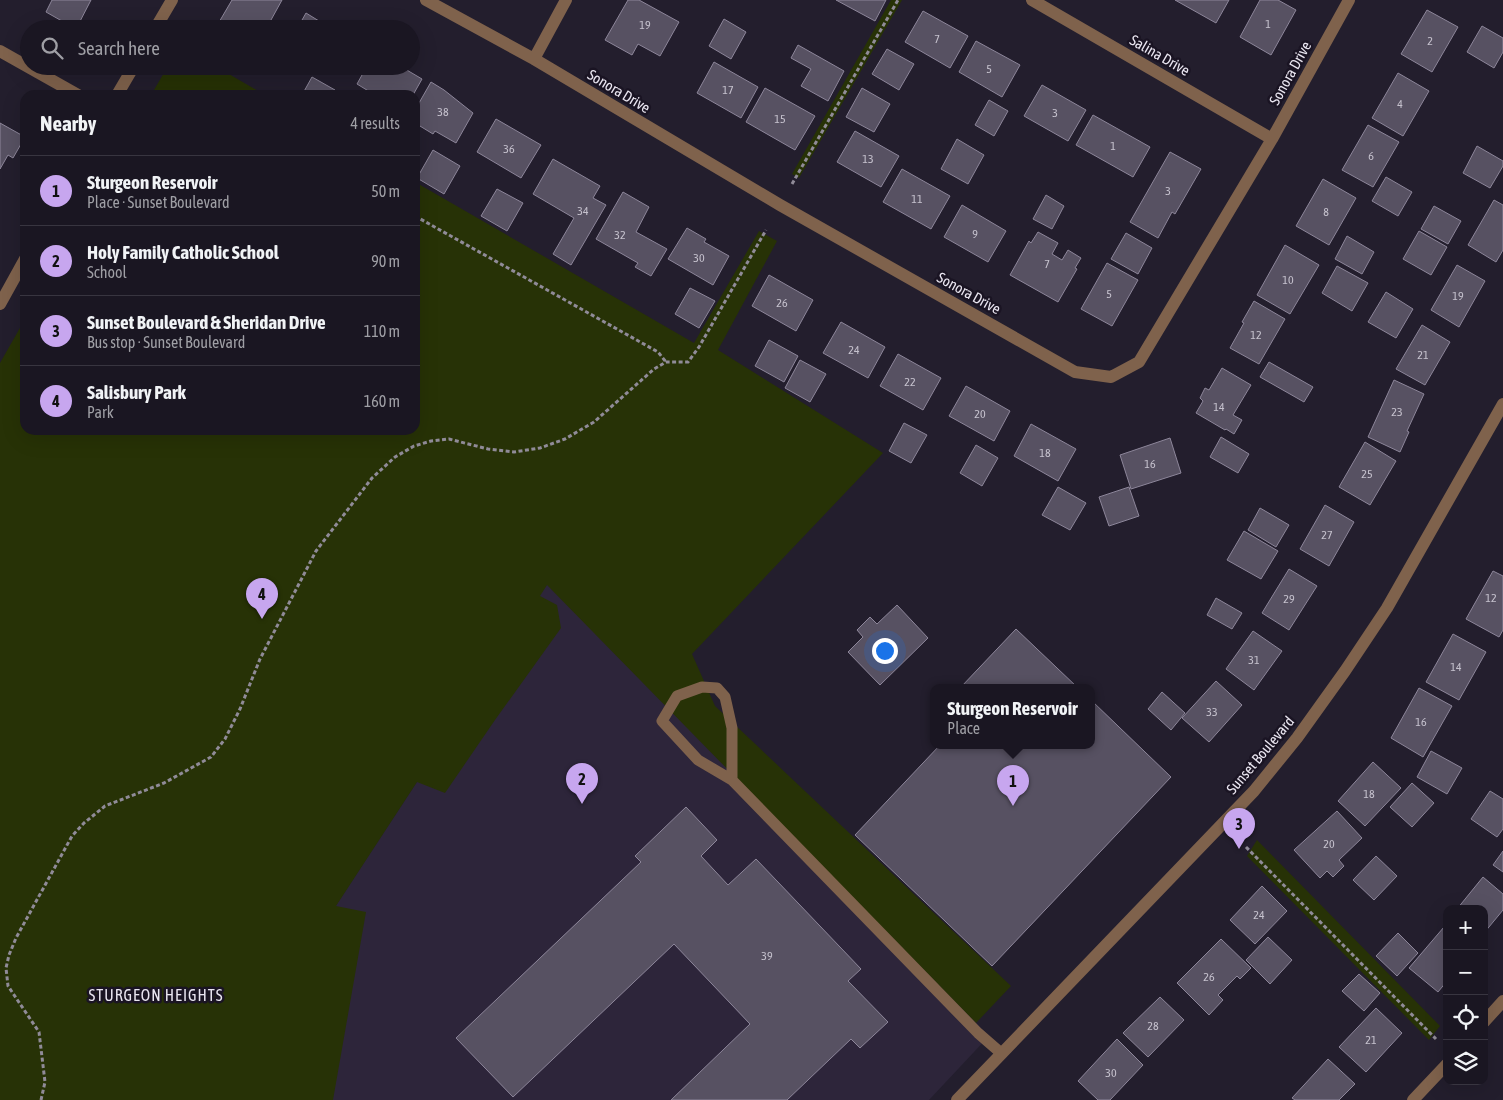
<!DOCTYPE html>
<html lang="en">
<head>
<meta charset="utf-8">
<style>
	:root { --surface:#1a1622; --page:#231f2a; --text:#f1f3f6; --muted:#9f9fa5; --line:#383540; --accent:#c7a6ef }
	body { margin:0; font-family:"Asap Condensed",sans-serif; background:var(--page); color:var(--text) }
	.controls { position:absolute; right:15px; bottom:15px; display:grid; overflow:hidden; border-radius:10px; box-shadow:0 5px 20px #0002 }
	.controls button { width:45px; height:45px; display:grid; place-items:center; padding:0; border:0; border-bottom:1px solid var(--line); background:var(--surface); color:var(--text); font:25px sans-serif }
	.you { position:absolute; left:884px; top:650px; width:18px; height:18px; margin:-12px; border:4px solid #fff; border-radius:50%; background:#1a73e8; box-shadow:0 0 0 8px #1a73e833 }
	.badge { display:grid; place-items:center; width:32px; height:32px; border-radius:50%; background:var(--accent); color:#111; font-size:16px; font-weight:700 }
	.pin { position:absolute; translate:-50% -41px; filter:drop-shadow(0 1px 2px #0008) }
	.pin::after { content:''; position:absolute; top:26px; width:18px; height:15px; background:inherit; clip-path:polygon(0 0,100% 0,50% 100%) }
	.popup { position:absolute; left:930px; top:684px; width:165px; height:65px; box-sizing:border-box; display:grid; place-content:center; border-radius:10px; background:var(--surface); filter:drop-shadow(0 1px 4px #0005); font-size:16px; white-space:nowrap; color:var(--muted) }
	.popup b { font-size:19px; color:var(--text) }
	.popup::after { content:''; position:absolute; left:50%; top:100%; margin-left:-10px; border:10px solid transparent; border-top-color:var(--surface) }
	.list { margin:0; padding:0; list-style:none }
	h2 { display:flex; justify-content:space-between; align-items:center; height:65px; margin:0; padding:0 20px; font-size:21px }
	h2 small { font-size:16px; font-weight:400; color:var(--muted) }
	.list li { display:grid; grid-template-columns:32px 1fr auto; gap:15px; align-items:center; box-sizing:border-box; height:70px; padding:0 20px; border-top:1px solid var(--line) }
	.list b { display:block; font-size:19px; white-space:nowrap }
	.list p { margin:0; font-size:16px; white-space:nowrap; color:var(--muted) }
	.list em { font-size:16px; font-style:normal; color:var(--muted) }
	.icon { flex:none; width:28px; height:28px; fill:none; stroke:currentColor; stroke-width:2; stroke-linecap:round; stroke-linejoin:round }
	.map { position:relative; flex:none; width:1503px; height:1100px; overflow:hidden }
	.search { position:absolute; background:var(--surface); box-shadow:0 5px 20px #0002; left:20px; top:20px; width:400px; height:55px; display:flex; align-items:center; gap:12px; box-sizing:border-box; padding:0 18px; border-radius:28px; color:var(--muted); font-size:19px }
	.panel { position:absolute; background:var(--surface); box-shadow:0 5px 20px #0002; left:20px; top:90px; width:400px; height:345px; border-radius:15px }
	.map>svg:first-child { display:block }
</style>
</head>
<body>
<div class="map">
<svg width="1503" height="1100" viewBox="0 0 1503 1100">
	<rect width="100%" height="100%" fill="#231e2d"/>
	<!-- built -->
	<path fill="#2d253a" d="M547,584L989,1036L929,1100H208Z"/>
	<!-- green -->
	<path fill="#273206" d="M891,0H902L799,178L792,174Z
		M168,66H215L265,95H151Z
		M415,182L694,343L759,231L777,241L718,350L883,453L692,654L715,706L1011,986L976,1023L547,585L540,596L557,605L561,628L495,720L445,793L417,782L336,906L366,912L333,1100H0V363L25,319V430H415Z
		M1257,840L1440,1026L1429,1040L1247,856Z"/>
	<!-- building -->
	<path fill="#575162" stroke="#8d869a" d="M52,0H91L76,29L46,12Z
		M232,0H282L266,29H215Z
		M628,0H639L679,22L660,56L638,44L632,55L605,40Z
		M836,0H886L875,21Z
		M1175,0H1229L1216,23Z
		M1260,0H1278L1296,10L1271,55L1240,37Z
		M1427,10L1458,27L1432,72L1401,54Z
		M923,11L968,36L950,68L905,42Z
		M306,13L332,29H297Z
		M724,19L746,32L731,59L709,46Z
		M1482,26L1503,38V52L1494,68L1467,52Z
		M976,41L1020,65L1002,97L959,72Z
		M798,45L844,71L828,101L801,86L811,69L791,58Z
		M887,49L914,64L899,90L872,74Z
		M714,62L758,87L741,118L697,93Z
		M367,66H400L422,79L413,95H375L357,84Z
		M1398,73L1429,91L1403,136L1372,118Z
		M312,77L335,90L332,95H302Z
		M431,82L444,90L473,113L456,143L435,131L433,134L415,123V110Z
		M1042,85L1086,110L1068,141L1024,116Z
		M765,88L815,116L795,150L746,122Z
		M862,88L890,104L874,132L846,117Z
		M989,100L1008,111L994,136L975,125Z
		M1093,115L1150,147L1133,177L1076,145Z
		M496,119L541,145L521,178L477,152Z
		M0,123L25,137L13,158L8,155L0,169Z
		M1368,125L1399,142L1373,187L1342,170Z
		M855,131L899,156L881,187L837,162Z
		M957,139L984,155L968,184L941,169Z
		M1477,146L1503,161V166L1490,188L1463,173Z
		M433,150L460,166L444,194L417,178Z
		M1170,152L1201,169L1175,214L1172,212L1158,238L1130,222Z
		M553,159L600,186L593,198L606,205L571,265L553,254L574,218L533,194Z
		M902,169L950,196L931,229L883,202Z
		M1386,177L1412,192L1398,216L1372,201Z
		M1323,179L1356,198L1329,245L1296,226Z
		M497,189L523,203L507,231L481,216Z
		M623,192L649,207L636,232L667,249L651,276L635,267L638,263L596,239Z
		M1046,195L1064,206L1052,229L1033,219Z
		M1494,200L1503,205V250L1496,262L1468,245Z
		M962,205L1006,231L988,262L944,237Z
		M1434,206L1461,221L1448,244L1421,229Z
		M687,228L706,239L704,242L729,256L713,285L668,259Z
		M1419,231L1447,247L1431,275L1403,259Z
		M1038,232L1058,243L1052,254L1062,260L1068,250L1081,258L1075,268L1077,269L1058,302L1010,275L1029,241L1031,243Z
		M1126,233L1152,248L1138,274L1111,259Z
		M1347,236L1374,252L1362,274L1335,259Z
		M1285,245L1319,265L1290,314L1257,295Z
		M1107,263L1138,280L1112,326L1081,309Z
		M1457,265L1485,281L1459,327L1431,310Z
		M1337,266L1368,283L1352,311L1322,293Z
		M769,275L813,300L796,331L752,306Z
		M690,288L715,301L699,328L675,314Z
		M1386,292L1413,309L1396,338L1368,322Z
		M1254,301L1285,319L1259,364L1230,348L1244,323L1242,322Z
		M841,322L885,347L868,378L823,353Z
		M1422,325L1450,342L1425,385L1396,369Z
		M769,340L798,356L784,382L755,366Z
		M898,354L941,378L923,410L880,386Z
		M800,360L826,374L810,402L785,388Z
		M1269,362L1313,387L1304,402L1260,377Z
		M1222,368L1251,385L1233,415L1242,420L1234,434L1226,429L1225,430L1196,413L1203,401L1200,398L1205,388L1209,390Z
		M1394,380L1424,394L1407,431L1409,432L1400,452L1368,437Z
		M966,386L1010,411L994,441L949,416Z
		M904,423L927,435L911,463L889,451Z
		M1031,424L1076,449L1058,481L1014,456Z
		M1221,437L1249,454L1238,473L1210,457Z
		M1170,438L1181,473L1131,489L1120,455Z
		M1365,442L1396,461L1370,505L1339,487Z
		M976,445L998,458L982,486L960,473Z
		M1058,487L1086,503L1070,530L1042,515Z
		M1129,487L1139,516L1109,526L1099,497Z
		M1325,505L1354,522L1329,566L1300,549Z
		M1260,508L1289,525L1276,547L1248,530Z
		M1244,531L1278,551L1261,579L1227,560Z
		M1289,569L1317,586L1289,630L1262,613Z
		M1493,571L1503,576V630L1499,637L1466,619Z
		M1216,598L1242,613L1232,629L1207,615Z
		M897,605L928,638L880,685L848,652L863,637L857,630L870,617L877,624Z
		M1016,629L1077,687H961Z
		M1253,631L1282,651L1254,690L1226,669Z
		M1453,634L1486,652L1459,700L1426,682Z
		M1216,681L1242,705L1209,742L1182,718Z
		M1419,688L1452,706L1423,757L1391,738Z
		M1162,692L1185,713L1171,730L1148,709Z
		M1092,701L1171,777L992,966L855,835L940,745H1092Z
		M1431,751L1462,768L1447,794L1417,777Z
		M1373,762L1401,788L1365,826L1338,801Z
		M1412,783L1434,803L1412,827L1390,807Z
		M1490,791L1503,799V829L1497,837L1471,819Z
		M686,807L717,840L701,856L728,885L756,859L861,969L848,981L888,1022L860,1048L851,1039L787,1100H671L750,1024L674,944L513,1097L456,1038L641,862L635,856Z
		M1337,811L1362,838L1339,860L1344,866L1333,877L1327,871L1320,878L1294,850Z
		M1503,851V872L1493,865Z
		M1376,856L1397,876L1374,900L1353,880Z
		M1483,877L1503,894V910L1484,933V909H1457Z
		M1262,886L1287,911L1255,944L1230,920Z
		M1444,927L1447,929V981L1438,992L1409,968Z
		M1398,933L1418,953L1397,976L1376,956Z
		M1268,937L1292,960L1270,984L1246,960Z
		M1221,939L1251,968L1240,979L1237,976L1218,995L1223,1000L1209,1015L1177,983Z
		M1359,974L1380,993L1364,1011L1342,991Z
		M1160,997L1184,1020L1148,1057L1123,1033Z
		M1376,1008L1402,1033L1366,1072L1339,1047Z
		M1117,1039L1143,1065L1110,1100H1098L1078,1081Z
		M1328,1059L1355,1084L1339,1100H1295L1292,1098Z"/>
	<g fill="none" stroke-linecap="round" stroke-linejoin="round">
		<!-- path -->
		<path stroke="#908b98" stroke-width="3" stroke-dasharray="4 2.5" stroke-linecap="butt" d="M792,184L898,0
			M415,216L658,352L666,362
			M1246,847L1436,1039
			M41,1100L45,1082L39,1032L8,986L6,968L9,955L16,938L72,836L84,823L105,806L164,783L211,757L225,739L240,709L260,659L316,551L372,478L395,457L414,446L431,441L449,439L488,449L514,452L540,448L565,439L594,422L654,369L666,362H688L699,347L766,230"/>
		<!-- service -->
		<path stroke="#7f624c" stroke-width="11" d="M732,780V728L725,697L717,688L702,687L677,696L662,721L698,760L732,780L978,1033L1001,1053"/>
		<!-- minor -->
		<path stroke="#7f624c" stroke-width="12" d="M426,0L534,59L780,205L1075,372L1111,377L1139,362L1272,139L1349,0
			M1032,0L1272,139
			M534,59L566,0
			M1484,1022L1503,1001
			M1413,1100L1447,1064"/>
		<!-- tertiary -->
		<path stroke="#7f624c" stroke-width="12" d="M155,29L172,0
			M0,51L78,95
			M117,95L134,66
			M0,304L25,259
			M957,1100L1254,791L1297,738L1345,671L1387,608L1503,404"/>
	</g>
	<g text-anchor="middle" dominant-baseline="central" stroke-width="5" stroke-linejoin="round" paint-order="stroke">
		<!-- number labels -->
		<g font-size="12" fill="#c5c1cd">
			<text x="1268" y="24">1</text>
			<text x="645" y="25">19</text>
			<text x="937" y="39">7</text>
			<text x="1430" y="41">2</text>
			<text x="989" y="69">5</text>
			<text x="728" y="90">17</text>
			<text x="1400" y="104">4</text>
			<text x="443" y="112">38</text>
			<text x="1055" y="113">3</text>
			<text x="780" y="119">15</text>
			<text x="1113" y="146">1</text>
			<text x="509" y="149">36</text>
			<text x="1371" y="156">6</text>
			<text x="868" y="159">13</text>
			<text x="1168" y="191">3</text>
			<text x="917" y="199">11</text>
			<text x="583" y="211">34</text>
			<text x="1326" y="212">8</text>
			<text x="975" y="234">9</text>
			<text x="620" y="235">32</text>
			<text x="699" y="258">30</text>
			<text x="1047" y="264">7</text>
			<text x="1288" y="280">10</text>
			<text x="1109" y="294">5</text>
			<text x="1458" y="296">19</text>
			<text x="782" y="303">26</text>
			<text x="1256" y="335">12</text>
			<text x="854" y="350">24</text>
			<text x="1423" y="355">21</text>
			<text x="910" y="382">22</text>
			<text x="1219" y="407">14</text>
			<text x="1397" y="412">23</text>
			<text x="980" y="414">20</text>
			<text x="1045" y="453">18</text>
			<text x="1150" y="464">16</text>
			<text x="1367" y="474">25</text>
			<text x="1327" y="535">27</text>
			<text x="1491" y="598">12</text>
			<text x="1289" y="599">29</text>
			<text x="1254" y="660">31</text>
			<text x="1456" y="667">14</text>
			<text x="1212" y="712">33</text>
			<text x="1421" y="722">16</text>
			<text x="1369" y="794">18</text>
			<text x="1329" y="844">20</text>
			<text x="1259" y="915">24</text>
			<text x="767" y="956">39</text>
			<text x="1209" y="977">26</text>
			<text x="1153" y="1026">28</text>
			<text x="1371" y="1040">21</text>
			<text x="1111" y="1073">30</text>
		</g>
		<!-- street labels -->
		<g font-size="15" fill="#eae6f1" stroke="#1a1423">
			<text transform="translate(1160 55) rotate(30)">Salina Drive</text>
			<text transform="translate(1290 73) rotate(-61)">Sonora Drive</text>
			<text transform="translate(619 91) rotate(31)">Sonora Drive</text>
			<text transform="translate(969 293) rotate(29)">Sonora Drive</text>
			<text transform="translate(1260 755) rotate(-50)">Sunset Boulevard</text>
		</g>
		<!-- neighbourhood labels -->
		<g font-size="16" letter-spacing="1" fill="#eae6f1" stroke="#1a1423">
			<text x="156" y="995">STURGEON HEIGHTS</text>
		</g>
	</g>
</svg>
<div class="controls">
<button>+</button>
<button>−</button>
<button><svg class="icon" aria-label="locate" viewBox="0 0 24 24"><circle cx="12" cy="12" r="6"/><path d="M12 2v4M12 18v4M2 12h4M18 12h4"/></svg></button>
<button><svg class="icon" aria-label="layers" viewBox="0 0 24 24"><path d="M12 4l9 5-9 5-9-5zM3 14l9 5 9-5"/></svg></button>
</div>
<div class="you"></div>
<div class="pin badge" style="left:1013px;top:806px">1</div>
<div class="popup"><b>Sturgeon Reservoir</b>Place</div>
<div class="pin badge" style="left:582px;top:804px">2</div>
<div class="pin badge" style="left:1239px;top:849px">3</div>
<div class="pin badge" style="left:262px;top:619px">4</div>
<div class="search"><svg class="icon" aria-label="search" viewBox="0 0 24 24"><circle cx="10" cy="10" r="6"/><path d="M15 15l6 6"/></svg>Search here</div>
<section class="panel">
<h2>Nearby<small>4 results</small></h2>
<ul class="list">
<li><span class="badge">1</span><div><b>Sturgeon Reservoir</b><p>Place · Sunset Boulevard</p></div><em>50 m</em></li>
<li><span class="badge">2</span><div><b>Holy Family Catholic School</b><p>School</p></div><em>90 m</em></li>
<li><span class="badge">3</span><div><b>Sunset Boulevard &amp; Sheridan Drive</b><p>Bus stop · Sunset Boulevard</p></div><em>110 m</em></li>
<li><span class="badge">4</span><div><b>Salisbury Park</b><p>Park</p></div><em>160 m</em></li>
</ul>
</section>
</div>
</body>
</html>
